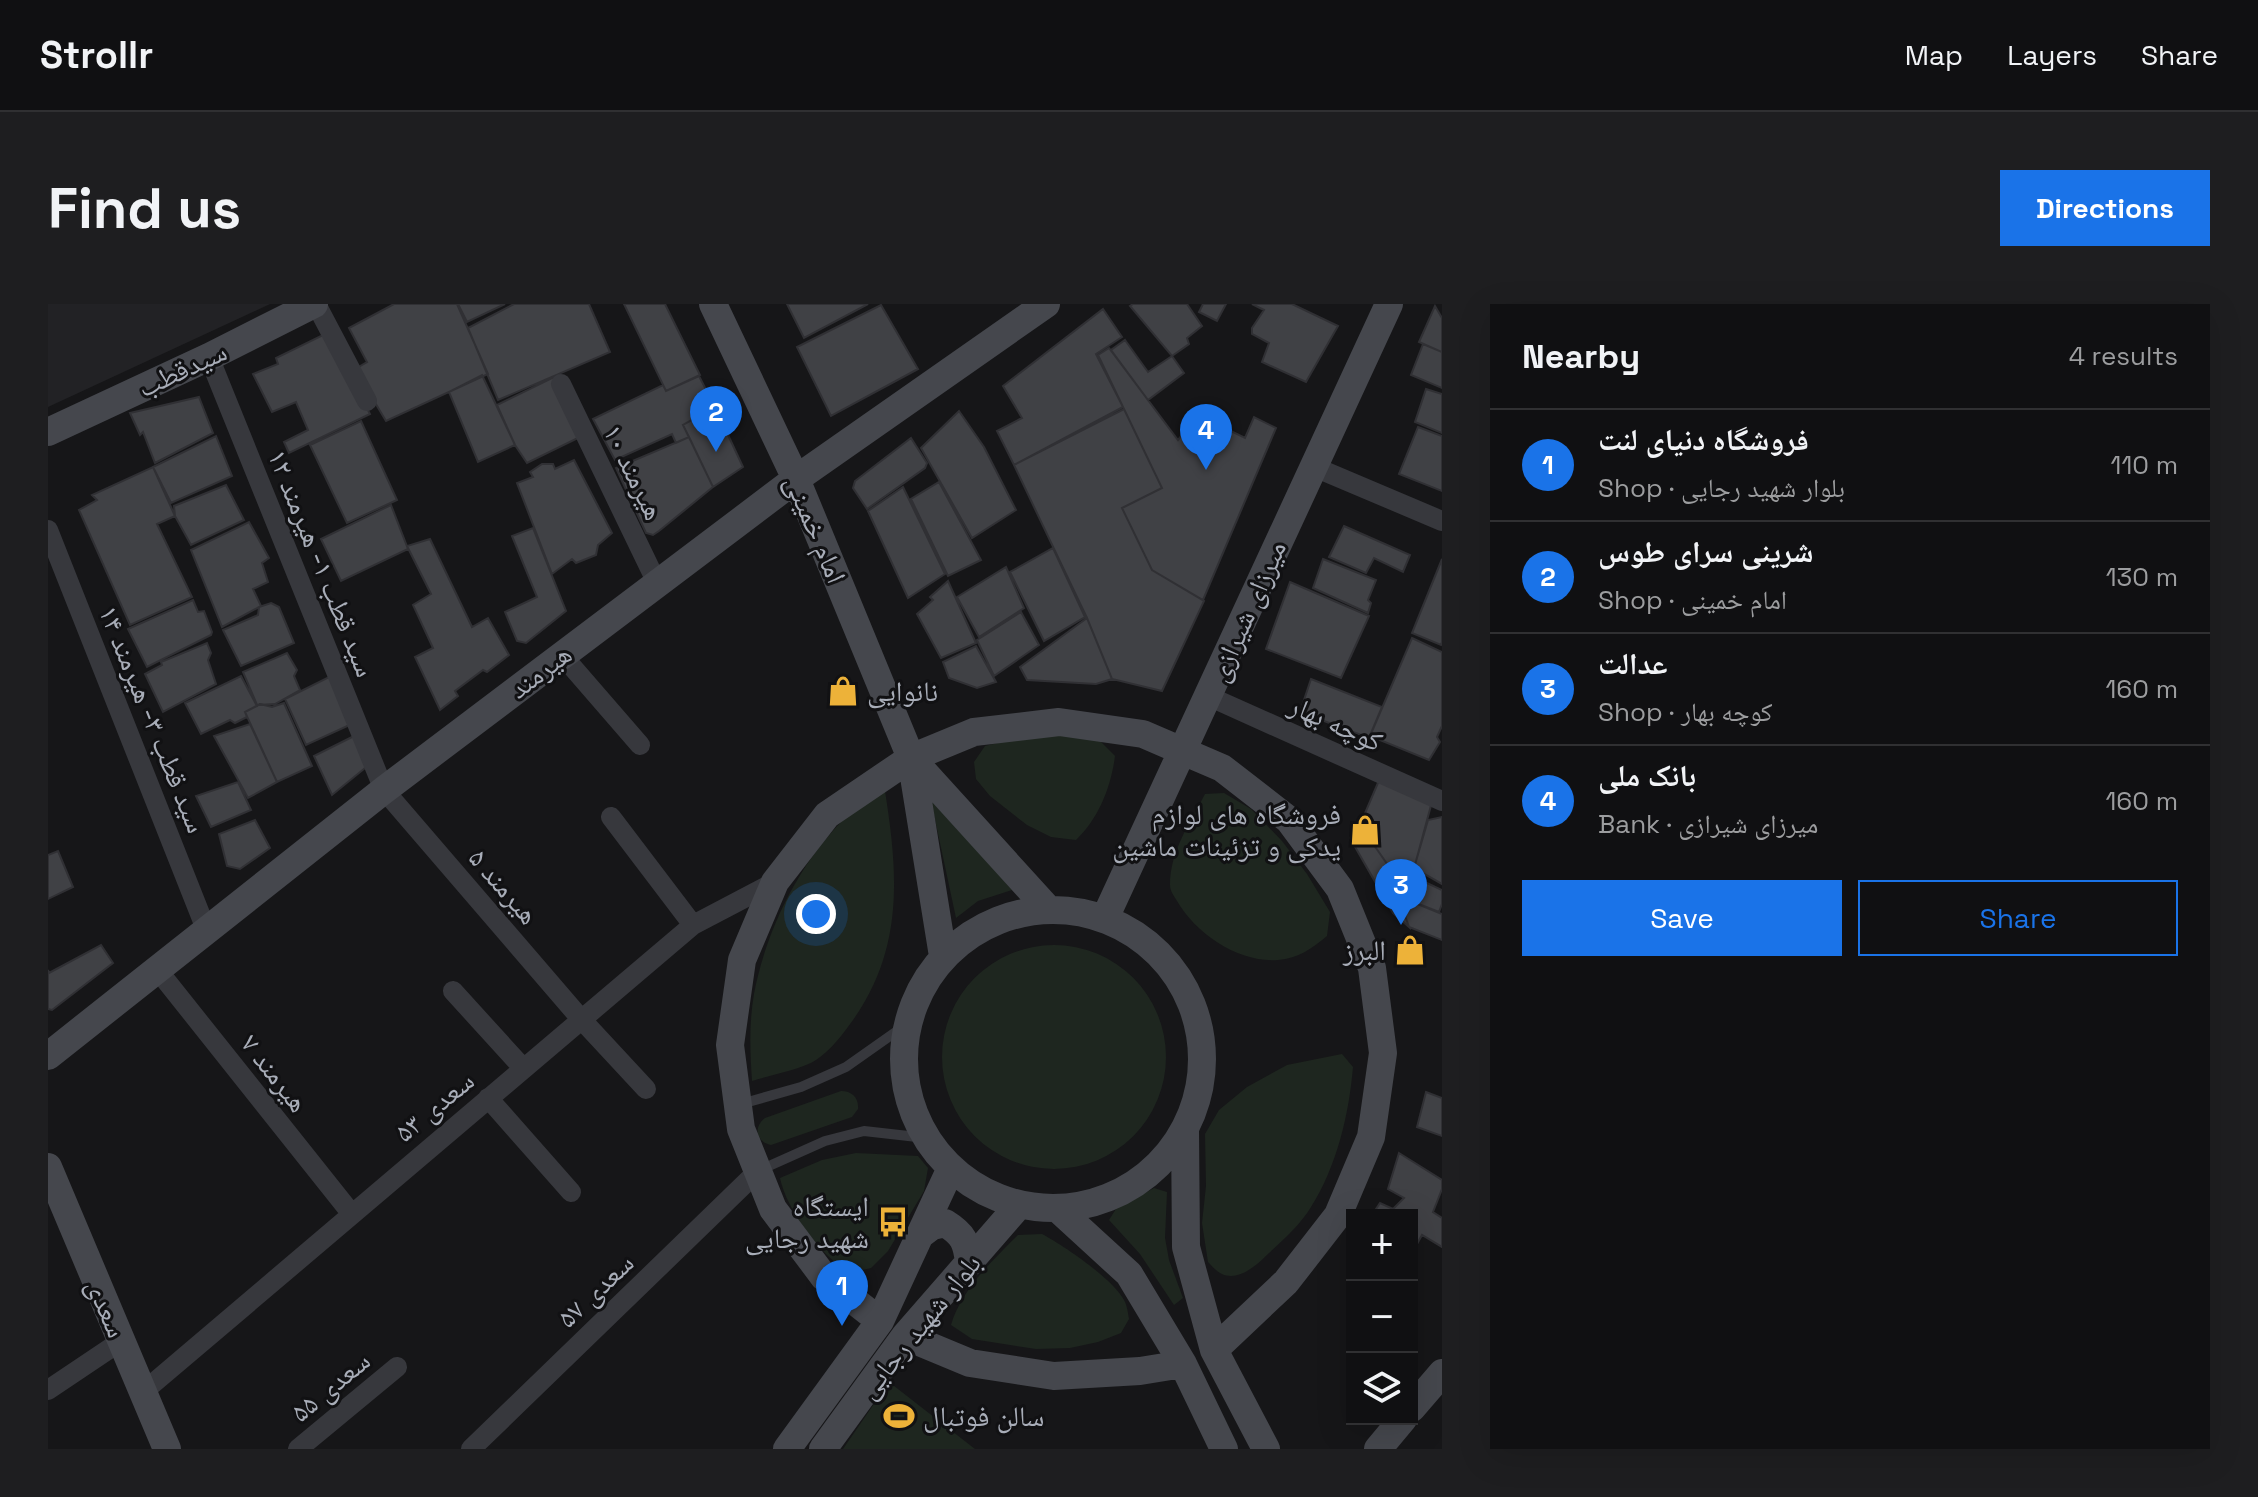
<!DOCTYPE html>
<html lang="en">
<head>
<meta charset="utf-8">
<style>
	:root { --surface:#101012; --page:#1e1e20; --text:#f1f3f6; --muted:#9c9d9f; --line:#303032; --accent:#1a73e8 }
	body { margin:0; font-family:"Space Grotesk","Noto Naskh Arabic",sans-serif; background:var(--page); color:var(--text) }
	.controls { position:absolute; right:24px; bottom:24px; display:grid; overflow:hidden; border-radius:0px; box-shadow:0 8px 32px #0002 }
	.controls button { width:72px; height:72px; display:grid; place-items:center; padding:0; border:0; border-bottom:2px solid var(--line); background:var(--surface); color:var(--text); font:40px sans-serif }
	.you { position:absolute; left:768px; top:610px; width:28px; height:28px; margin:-20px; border:6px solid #fff; border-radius:50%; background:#1a73e8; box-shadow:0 0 0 12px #1a73e833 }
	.badge { display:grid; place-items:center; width:52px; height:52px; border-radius:50%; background:var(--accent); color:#fff; font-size:26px; font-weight:700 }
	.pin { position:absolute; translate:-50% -66px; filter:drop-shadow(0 2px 4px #0008) }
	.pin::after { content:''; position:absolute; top:42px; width:28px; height:24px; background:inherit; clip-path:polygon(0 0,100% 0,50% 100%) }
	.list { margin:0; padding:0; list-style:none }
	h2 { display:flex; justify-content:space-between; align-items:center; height:104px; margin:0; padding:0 32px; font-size:34px }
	h2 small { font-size:26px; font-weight:400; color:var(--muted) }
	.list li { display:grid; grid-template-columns:52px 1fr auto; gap:24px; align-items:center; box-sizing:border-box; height:112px; padding:0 32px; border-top:2px solid var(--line) }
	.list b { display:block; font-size:30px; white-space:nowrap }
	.list p { margin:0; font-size:26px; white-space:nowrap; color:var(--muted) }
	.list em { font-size:26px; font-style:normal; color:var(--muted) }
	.actions { display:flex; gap:16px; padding:24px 32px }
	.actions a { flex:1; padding:18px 0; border:2px solid var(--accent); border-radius:0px; text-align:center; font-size:28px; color:var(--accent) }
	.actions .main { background:var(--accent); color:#fff }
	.icon { flex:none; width:44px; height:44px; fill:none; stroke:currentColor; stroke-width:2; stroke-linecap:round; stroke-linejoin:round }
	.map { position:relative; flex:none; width:1394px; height:1145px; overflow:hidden; border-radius:0px }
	header { display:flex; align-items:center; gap:48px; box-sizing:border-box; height:112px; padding:0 40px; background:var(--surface); border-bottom:2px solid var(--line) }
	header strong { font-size:38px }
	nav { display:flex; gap:44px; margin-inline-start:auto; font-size:28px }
	.intro { display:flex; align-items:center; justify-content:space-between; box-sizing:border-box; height:192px; padding:0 48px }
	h1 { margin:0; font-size:56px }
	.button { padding:20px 36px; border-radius:0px; background:var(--accent); color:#fff; font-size:28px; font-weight:700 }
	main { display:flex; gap:48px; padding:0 48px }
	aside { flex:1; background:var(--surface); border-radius:0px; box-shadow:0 8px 32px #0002 }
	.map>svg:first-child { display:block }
</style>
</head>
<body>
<header>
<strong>Strollr</strong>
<nav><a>Map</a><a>Layers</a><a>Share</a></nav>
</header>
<div class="intro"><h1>Find us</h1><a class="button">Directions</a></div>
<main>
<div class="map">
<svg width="1394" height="1145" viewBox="0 0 1394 1145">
	<rect width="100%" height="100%" fill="#161618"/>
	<!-- built -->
	<path fill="#222225" d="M0,0H222L0,103Z"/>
	<!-- green -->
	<path fill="#1e261f" d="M1013,431L1051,436L1067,452C1063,483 1051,514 1028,536L1003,533L979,521L942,492L928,475L926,458L937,442L966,435Z
		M837,487C850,569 856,644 805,716C795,730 783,746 768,756C753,766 721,771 704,777C702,748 701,718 706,690C718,627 750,561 796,515C807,504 824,496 837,487Z
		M1176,489L1203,505L1234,537L1259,570L1282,608L1279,632C1263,645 1251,654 1230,656C1191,659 1148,630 1129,597C1126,592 1122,587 1122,581C1122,547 1142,519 1157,490Z
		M882,492L964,586L930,597L908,614Z
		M894 753a112 112 0 1 1 224 0a112 112 0 1 1-224 0Z
		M1294,750L1305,763C1301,810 1289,862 1263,903C1252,921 1236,935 1221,949C1210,960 1191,978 1174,970C1169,968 1164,962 1160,958L1154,919L1158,882L1157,830L1171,806L1199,783L1239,761Z
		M793,787C804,787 811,794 810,805L804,813L723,841C708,838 705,823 717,814Z
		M808,849L870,852L880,864L876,887L840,947L823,964L802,969C773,952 739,907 732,874L774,856Z
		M1106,884L1119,888L1117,934L1121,956L1135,994L1126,1001L1092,950L1061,916L1068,905Z
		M994,930C1015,941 1065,975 1076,996C1079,1001 1080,1009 1081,1015L1073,1029L1050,1038L1022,1044L988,1045L924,1035L903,1021C913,986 944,957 970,931Z
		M841,1078L927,1145H795Z"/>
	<!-- building -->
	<path fill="#404145" stroke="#303034" stroke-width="2" d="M346,0H409L440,70L338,117L307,65L319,58L301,24Z
		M410,0H457L419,18Z
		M466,0H541L562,48L450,96L420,24Z
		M576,0H617L652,71L618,87Z
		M739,0H820L756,34Z
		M1085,0H1139L1154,22L1139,34L1141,40L1124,52L1082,2Z
		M1155,0H1178L1169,17L1151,8Z
		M1204,0H1244L1290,22L1258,78L1214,58L1221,39L1204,30V24L1216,6Z
		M833,1L870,65L783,112L749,43Z
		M1387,2L1394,14V48L1371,38Z
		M1055,5L1074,33L1048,50L1075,103L966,161L949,127L974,114L955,82Z
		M279,29L322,110L241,149L236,138L260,126L248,98L224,108L205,70L230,60L228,54Z
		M1077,36L1100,68L1124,52L1136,69L1100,96L1063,46Z
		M1375,40L1394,48V84L1363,71Z
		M1061,44L1130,136L1145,116L1167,148L1179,125L1197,134L1206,113L1228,124L1155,296L1104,266L1074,204L1114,184L1050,51Z
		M434,71L467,141L430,158L401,88Z
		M651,72L667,103L635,121L641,133L628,139L624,130L567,156L545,115L615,81L618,87Z
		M506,73L532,133L479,159L467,141L449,101Z
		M1378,85L1394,90V129L1367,118Z
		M151,93L165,129L107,159L95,128L92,131L82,109Z
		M667,103L695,163L665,183L635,121Z
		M1076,105L1114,184L1074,204L1104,266L1156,297L1114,387L1064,375L1039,314L966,161Z
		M911,107L936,143L968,206L924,234L873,144Z
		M313,117L349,196L299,219L262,141Z
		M1370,123L1394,132V187L1351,170Z
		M168,132L184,172L123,199L105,163Z
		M641,133L665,183L611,227L605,231L598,229L568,164Z
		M863,134L879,159L877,164L819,205L805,184L807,177Z
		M526,156L564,229L550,241L548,251L528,259L524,255L504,270L469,179L485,173L482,168L494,160H505L507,165Z
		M105,163L127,212L109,220L144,293L82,321L31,206L49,196L44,191Z
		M891,178L933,256L900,272L863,195Z
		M178,181L196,216L143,241L127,212L126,202Z
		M855,183L897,270L860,294L820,207Z
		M343,201L360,245L293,277L273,235Z
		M201,218L221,254L214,259L220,278L205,285L213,302L174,323L143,246Z
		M1296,222L1362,251L1355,268L1326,254L1318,269L1281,253Z
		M485,224L518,307L478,339L469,337L457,308L489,293L464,232Z
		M382,235L424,323L440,314L461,351L439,368L435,366L407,387L410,392L392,406L367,353L385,344L365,301L383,290L359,242Z
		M1005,244L1037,313L996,337L962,268Z
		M1275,255L1328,276L1320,296L1323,299L1320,309L1265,284Z
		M1394,255V338L1393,341L1364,329Z
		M958,263L976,304L931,333L909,293Z
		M900,277L928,339L893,354L869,310L885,296L882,293Z
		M1242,278L1321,312L1293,374L1218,345Z
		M145,296L150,308L156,307L164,328L163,331L99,363L80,325Z
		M223,299L231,303L246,339L193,362L175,326L210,311L211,303Z
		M973,308L991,341L946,372L929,336Z
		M1039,314L1064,375L1048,380L979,376L972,363Z
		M1364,334L1394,348V422L1389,433L1392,438L1381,456L1322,432Z
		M159,339L163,349L160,356L168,380L115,408L97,370L114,361L113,358Z
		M928,342L948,378L929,384L901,374L895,358Z
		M239,349L249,366L246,372L252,386L227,400L209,401L195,368Z
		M285,371L306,419L258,441L237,395Z
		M193,372L209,402L197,408L199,413L187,419L182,416L153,430L137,399Z
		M1263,375L1334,403L1321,434L1252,408Z
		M236,399L264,462L229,478L197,408L212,400L224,403Z
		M202,420L229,478L200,494L166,432Z
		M310,430L322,460L284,491L266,452Z
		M1332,474L1385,494L1364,572L1351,577L1312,521Z
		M190,478L203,506L163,523L148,492Z
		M1394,513V580L1366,564L1380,516Z
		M207,516L222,544L192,565L179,562L171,530Z
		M1312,521L1351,577L1350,592L1361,623L1345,609L1302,534Z
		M10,547L25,583L0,595V551Z
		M1364,572L1394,586V600L1391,608L1350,592L1351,577Z
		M1350,592L1394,610V636L1361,623Z
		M53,641L65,659L4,706L0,705V666L1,669Z
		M1378,788L1394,794V832L1369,823Z
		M1351,849L1394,876V885L1385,908L1394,914V943L1374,931L1364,949V911H1324L1332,899L1345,905L1356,894L1340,885Z"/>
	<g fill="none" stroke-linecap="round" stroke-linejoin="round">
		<!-- lane -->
		<path stroke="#37383d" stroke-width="10" d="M693,800L753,783L798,763L859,720
			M712,866L777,837L816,827L878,834"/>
		<!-- street -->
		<path stroke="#37383d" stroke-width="20" d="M268,0L319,97
			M161,53L336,486L533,715L598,785
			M513,80L609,279
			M1264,162L1394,217
			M0,226L158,625
			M514,351L592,441
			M1160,392L1394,497
			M563,513L645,621
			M108,664L303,909
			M405,687L475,764
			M440,794L523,888
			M0,1086L73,1037
			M95,1088L645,621L727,578
			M250,1145L349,1063
			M423,1145L710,867"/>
		<!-- secondary -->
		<path stroke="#45474d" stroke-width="28" d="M665,0L748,175L863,454L895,652
			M0,128L161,53L266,0
			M863,454L1000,605
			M856 755a149 149 0 1 1 298 0a149 149 0 1 1-298 0Z
			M1057,614L1341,0
			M0,752L336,486L748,175L998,0
			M1137,826L1138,943L1166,1046L1218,1145
			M0,863L119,1145
			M1010,905L1081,970L1135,1060L1176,1145
			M872,931L884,922L897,919C915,930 919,938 921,959
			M832,1017L776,973L725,905L693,825L682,741L694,656L727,578L779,511L863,454L926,428L1011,418L1095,430L1174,464L1241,516L1292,585L1324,664L1335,749L1323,833L1290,911L1238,978L1166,1046
			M857,1032L922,1059L1006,1072L1092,1067L1135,1060
			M1364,1104L1394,1069
			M739,1145L832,1017L903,864
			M775,1145L857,1032L971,901
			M1330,1145L1355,1115"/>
	</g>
	<!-- icons -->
	<defs>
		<g id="shop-bare" transform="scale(2.4)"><path d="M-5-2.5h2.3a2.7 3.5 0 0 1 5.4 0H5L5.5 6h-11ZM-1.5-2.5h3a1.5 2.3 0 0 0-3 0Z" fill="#edb239" stroke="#111113" stroke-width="2.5" paint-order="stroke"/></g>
		<g id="bus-bare" transform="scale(2.4)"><path d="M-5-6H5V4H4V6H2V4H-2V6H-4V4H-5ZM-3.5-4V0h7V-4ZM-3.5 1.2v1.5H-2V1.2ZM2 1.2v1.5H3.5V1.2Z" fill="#edb239" stroke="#111113" stroke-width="2.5" paint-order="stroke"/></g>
		<g id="stadium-bare" transform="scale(2.4)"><path d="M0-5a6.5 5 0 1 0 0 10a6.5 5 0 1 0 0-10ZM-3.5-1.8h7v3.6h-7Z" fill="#edb239" stroke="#111113" stroke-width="2.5" paint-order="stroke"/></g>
	</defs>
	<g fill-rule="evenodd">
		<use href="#shop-bare" x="795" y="387"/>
		<use href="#shop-bare" x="1317" y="526"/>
		<use href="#shop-bare" x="1362" y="646"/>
		<use href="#bus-bare" x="845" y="918"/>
		<use href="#stadium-bare" x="851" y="1112"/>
	</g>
	<g text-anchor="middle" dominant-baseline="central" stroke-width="6" stroke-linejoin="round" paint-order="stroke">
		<!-- street labels -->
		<g font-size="28" fill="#a8adb8" stroke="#111113">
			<text transform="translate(134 65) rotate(-25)">سیدقطب</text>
			<text transform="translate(586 168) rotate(64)">هیرمند ۱۰</text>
			<text transform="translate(768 225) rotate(67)">امام خمینی</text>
			<text transform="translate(274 259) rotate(68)">سید قطب ۱- هیرمند ۱۲</text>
			<text transform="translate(1199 307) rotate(-66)">میرزای شیرازی</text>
			<text transform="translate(492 367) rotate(-37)">هیرمند</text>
			<text transform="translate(105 415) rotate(68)">سید قطب ۳- هیرمند ۱۴</text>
			<text transform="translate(1288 419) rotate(24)">کوچه بهار</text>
			<text transform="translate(456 582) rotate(49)">هیرمند ۵</text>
			<text transform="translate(227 769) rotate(52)">هیرمند ۷</text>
			<text transform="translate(386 802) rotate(-40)">سعدی ۵۳</text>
			<text transform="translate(547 986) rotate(-44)">سعدی ۵۷</text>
			<text transform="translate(59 1004) rotate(67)">سعدی</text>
			<text transform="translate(871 1022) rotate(-51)">بلوار شهید رجایی</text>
			<text transform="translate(282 1082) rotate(-40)">سعدی ۵۵</text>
		</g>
		<!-- poi labels -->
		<g font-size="28" fill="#a8adb8" stroke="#111113" text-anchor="end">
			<text x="819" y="387" text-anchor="start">نانوایی</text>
			<text x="1293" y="510">فروشگاه های لوازم<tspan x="1293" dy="32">یدکی و تزئینات ماشین</tspan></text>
			<text x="1338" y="646">البرز</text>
			<text x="821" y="902">ایستگاه<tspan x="821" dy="32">شهید رجایی</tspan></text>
			<text x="875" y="1112" text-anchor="start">سالن فوتبال</text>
		</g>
	</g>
</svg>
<div class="controls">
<button>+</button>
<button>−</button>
<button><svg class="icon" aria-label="layers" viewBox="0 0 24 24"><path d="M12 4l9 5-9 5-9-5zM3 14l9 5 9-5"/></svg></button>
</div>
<div class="you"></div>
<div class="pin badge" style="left:794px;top:1022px">1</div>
<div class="pin badge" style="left:668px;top:148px">2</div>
<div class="pin badge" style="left:1353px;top:621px">3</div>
<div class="pin badge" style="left:1158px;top:166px">4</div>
</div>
<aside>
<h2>Nearby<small>4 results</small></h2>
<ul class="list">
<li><span class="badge">1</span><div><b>فروشگاه دنیای لنت</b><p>Shop · بلوار شهید رجایی</p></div><em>110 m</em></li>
<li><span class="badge">2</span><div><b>شرینی سرای طوس</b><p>Shop · امام خمینی</p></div><em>130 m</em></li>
<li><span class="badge">3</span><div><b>عدالت</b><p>Shop · کوچه بهار</p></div><em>160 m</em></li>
<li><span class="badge">4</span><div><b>بانک ملی</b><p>Bank · میرزای شیرازی</p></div><em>160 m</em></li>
</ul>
<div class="actions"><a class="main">Save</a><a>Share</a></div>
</aside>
</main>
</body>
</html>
